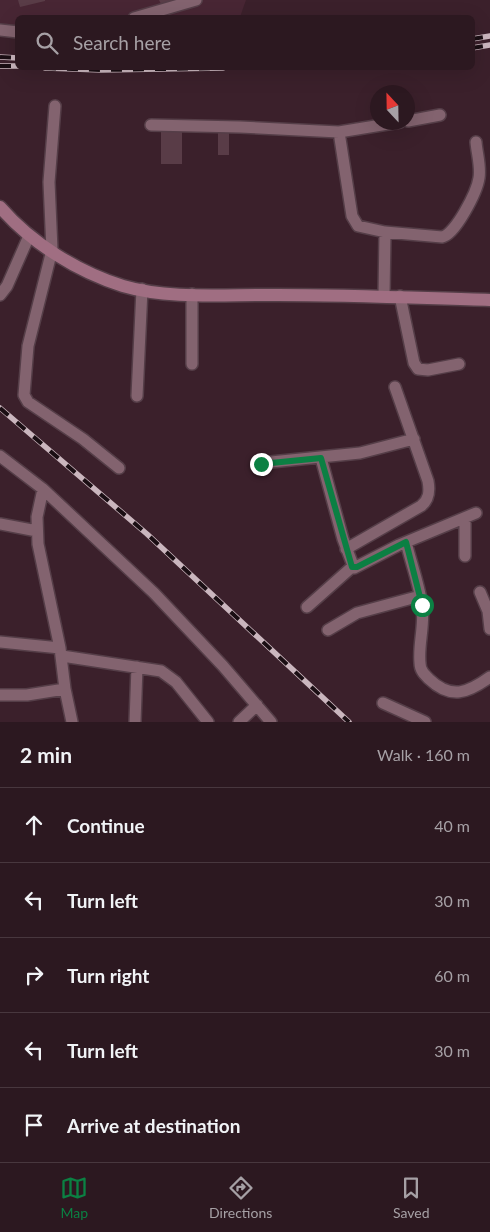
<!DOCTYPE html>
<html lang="en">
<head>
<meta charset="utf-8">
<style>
	:root { --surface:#2c1820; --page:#38252d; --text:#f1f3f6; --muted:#a6a0a5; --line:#48373e; --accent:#0b8043 }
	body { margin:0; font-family:Lato,sans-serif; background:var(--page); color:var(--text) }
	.compass { position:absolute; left:370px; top:85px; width:45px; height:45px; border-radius:50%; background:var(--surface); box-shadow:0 5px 20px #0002; rotate:338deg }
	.stop { position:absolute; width:15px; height:15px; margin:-11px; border:4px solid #0b8043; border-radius:50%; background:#fff }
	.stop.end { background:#0b8043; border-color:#fff; box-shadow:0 1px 5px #0008 }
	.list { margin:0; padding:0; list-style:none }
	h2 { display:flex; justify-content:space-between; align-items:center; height:65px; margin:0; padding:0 20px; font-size:21px }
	h2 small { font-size:16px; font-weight:400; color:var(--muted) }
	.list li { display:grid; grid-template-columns:32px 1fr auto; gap:15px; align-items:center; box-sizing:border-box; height:75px; padding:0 20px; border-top:1px solid var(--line) }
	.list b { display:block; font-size:19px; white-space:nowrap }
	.list em { font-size:16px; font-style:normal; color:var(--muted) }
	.icon { flex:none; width:28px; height:28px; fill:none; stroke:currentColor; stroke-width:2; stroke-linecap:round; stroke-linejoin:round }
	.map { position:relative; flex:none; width:490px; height:722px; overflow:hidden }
	.search { position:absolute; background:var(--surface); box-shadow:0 5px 20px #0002; left:15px; right:15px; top:15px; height:55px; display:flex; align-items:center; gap:12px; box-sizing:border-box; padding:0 18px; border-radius:8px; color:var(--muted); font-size:19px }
	.sheet { height:440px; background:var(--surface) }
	nav { display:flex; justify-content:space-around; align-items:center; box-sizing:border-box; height:70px; border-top:1px solid var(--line); background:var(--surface); font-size:14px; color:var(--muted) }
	nav a { display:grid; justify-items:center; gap:2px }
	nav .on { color:var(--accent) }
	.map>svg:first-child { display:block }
</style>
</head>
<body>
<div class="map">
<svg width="490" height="722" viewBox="0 0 490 722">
	<rect width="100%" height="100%" fill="#3b202b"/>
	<!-- built -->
	<path fill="#482634" d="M0,0H246L240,17L18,18L17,26L0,23Z"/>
	<!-- building -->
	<path fill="#593c47" d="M18,0H45V1L20,7Z
		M159,0H172L174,4L163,8Z
		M218,129H229V155H218Z
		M161,132H182V164H161Z"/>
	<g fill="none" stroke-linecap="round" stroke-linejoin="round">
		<!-- street casing -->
		<g stroke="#553e48" stroke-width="14">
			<path id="street" d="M134,18L196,0
				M0,30L18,32
				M55,106L49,182L52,250L28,346L24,395L28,402L83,439L119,468
				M408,121L440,115
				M151,125L240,127L339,132L400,122
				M339,132L352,216L358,226L385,232L442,237C455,235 477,192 479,178C481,167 477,154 476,142
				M0,295L7,286L29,236
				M384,296L385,232
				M400,296L414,363L418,369L428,370L459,364
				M192,364V294
				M137,396L142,289
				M0,456L43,489
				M321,458L343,539L354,568L399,545L476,513
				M261,463L360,453L414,439
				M465,518V556
				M0,524L37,531
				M406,542C411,563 419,584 422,605C425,625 418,644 420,663C420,670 424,674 429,679C451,700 468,693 490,677
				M346,549L421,506C429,500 430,492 428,481L395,387
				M480,592L488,611L490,629
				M307,607L352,567
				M328,630L357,613L420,596
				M0,642L60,648L65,689L72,722
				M60,648L38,544L37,517L43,489L154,593L223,666L271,722
				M62,656L161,671L176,682L208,722
				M0,695H27L65,689
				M383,703L425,722
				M135,722L137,667
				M239,722L257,705"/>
		</g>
		<!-- secondary casing -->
		<g stroke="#553e48" stroke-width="15">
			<path id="secondary" d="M0,207C31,243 78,272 123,286C170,300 229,294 278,295C349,295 419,298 490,300"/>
		</g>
		<!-- street -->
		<use href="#street" stroke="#83636f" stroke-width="11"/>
		<!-- secondary -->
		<use href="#secondary" stroke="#a06e82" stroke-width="12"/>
		<!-- rail casing -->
		<g stroke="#cab6be" stroke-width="5.5">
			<path id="rail" d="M472,39L490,36
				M472,48L490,45
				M0,57L18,58
				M0,66H18
				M45,68L101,70L223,68
				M0,408L147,534L349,722"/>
		</g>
		<!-- rail -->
		<use href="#rail" stroke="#1a0e13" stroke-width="4" stroke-dasharray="11" stroke-linecap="butt"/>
	</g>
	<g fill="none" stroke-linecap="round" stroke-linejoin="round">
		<!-- route -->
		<path stroke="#0b8043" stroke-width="6" d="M261,464L321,458L352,567H357L406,542L422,605"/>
	</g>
</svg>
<svg class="compass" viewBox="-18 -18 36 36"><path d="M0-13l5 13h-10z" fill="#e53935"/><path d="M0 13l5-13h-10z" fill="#a6a0a5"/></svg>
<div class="stop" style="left:422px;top:605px"></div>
<div class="stop end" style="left:261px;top:464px"></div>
<div class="search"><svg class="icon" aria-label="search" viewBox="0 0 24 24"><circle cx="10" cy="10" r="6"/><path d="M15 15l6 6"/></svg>Search here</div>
</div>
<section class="sheet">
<h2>2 min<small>Walk · 160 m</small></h2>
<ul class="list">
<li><svg class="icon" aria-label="ahead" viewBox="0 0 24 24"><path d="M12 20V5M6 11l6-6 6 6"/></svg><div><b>Continue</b></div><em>40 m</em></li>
<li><svg class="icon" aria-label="left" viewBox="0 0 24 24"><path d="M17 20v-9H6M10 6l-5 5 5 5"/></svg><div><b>Turn left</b></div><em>30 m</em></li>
<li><svg class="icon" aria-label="right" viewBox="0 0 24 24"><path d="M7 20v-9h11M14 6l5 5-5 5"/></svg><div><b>Turn right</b></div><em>60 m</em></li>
<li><svg class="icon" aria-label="left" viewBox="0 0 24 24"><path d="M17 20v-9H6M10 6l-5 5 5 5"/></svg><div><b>Turn left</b></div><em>30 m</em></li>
<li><svg class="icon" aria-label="arrive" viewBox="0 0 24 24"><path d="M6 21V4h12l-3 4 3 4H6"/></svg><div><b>Arrive at destination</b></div></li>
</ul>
</section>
<nav>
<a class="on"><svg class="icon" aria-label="map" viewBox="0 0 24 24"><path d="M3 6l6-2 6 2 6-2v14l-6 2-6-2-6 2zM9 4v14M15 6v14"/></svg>Map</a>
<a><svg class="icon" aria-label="directions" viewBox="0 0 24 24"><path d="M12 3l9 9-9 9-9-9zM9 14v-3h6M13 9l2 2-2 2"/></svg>Directions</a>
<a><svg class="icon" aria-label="saved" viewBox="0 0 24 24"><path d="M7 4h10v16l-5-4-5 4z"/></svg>Saved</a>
</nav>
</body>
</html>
